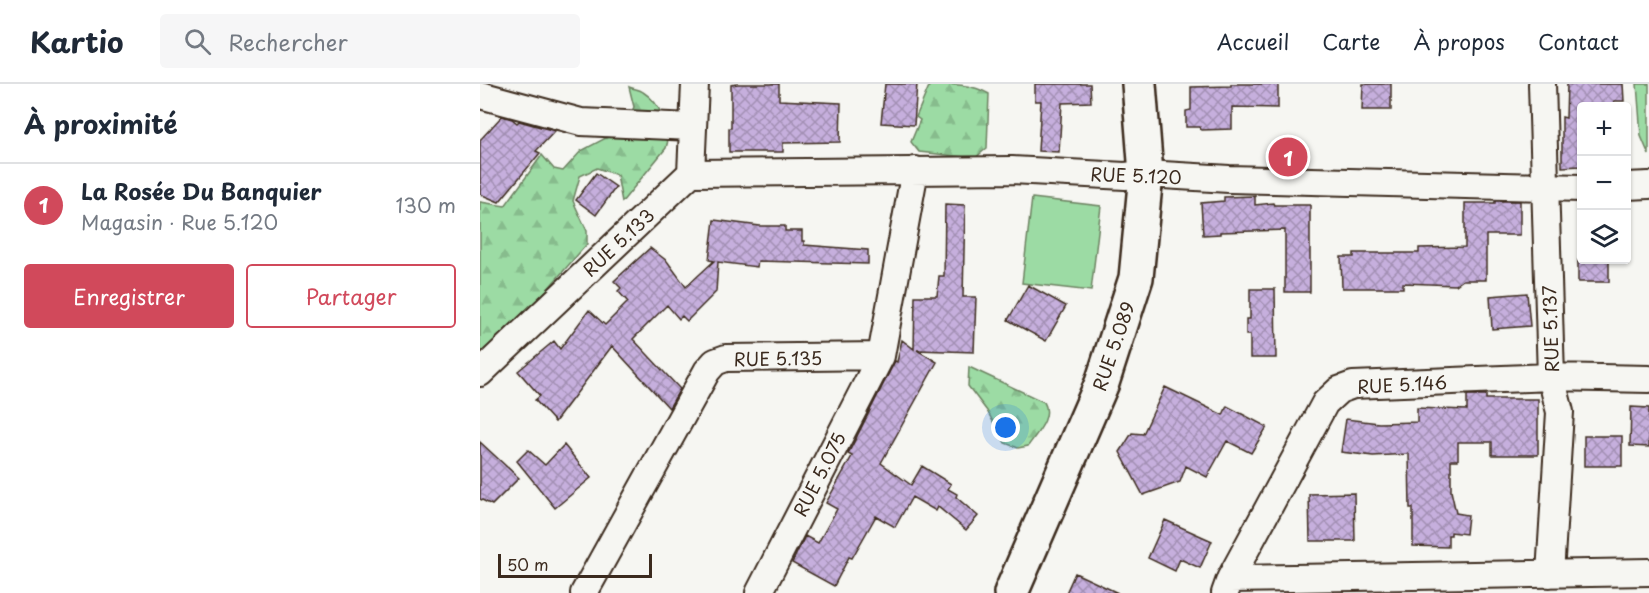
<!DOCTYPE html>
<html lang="fr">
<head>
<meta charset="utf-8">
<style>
	:root { --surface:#fff; --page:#f6f6f7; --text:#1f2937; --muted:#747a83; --line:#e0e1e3; --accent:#d1495b }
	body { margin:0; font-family:"Playpen Sans",sans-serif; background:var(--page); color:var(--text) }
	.controls { position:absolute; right:18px; top:18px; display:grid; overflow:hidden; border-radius:6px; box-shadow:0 2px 4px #0004 }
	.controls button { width:54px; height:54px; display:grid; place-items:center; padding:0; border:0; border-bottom:2px solid var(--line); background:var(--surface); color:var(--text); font:30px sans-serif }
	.scale { position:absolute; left:18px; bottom:15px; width:154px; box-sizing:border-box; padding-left:6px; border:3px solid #3b2a1e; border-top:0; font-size:16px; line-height:21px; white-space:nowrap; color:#3b2a1e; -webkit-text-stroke:4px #f6f6f2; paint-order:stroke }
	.you { position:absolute; left:526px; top:344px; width:21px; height:21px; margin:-15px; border:4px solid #fff; border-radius:50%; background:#1a73e8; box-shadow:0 0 0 9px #1a73e833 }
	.badge { display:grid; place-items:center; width:39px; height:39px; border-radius:50%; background:var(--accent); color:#fff; font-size:20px; font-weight:700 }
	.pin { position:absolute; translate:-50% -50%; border:3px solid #fff; box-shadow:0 2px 6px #0006 }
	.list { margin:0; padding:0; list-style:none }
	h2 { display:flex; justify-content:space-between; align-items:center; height:78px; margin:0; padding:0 24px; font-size:26px }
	h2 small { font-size:20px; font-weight:400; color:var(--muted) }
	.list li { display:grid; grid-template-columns:39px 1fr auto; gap:18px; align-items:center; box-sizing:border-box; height:84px; padding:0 24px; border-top:2px solid var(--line) }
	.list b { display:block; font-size:22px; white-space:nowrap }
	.list p { margin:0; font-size:20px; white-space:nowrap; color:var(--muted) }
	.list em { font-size:20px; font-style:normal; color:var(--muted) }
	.actions { display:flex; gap:12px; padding:18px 24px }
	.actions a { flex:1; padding:14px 0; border:2px solid var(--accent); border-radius:6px; text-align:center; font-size:21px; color:var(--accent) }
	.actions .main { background:var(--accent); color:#fff }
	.icon { flex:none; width:33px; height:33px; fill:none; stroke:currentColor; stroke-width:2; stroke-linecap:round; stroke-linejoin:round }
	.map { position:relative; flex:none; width:1169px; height:509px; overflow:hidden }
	header { display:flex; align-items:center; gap:36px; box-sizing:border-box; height:84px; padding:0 30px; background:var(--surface); border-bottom:2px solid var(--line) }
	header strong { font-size:28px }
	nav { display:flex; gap:33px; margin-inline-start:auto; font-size:21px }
	.search { width:420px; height:54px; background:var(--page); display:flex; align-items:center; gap:15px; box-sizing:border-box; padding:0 21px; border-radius:6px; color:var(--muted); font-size:22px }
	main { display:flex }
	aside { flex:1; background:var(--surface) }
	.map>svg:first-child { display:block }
</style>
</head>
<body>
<header>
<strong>Kartio</strong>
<div class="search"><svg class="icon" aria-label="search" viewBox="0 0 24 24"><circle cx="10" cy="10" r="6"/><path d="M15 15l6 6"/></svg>Rechercher</div>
<nav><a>Accueil</a><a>Carte</a><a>À propos</a><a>Contact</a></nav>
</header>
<main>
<aside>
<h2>À proximité<small></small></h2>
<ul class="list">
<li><span class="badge">1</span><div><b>La Rosée Du Banquier</b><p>Magasin · Rue 5.120</p></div><em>130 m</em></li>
</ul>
<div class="actions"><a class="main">Enregistrer</a><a>Partager</a></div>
</aside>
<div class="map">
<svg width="1169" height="509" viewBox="0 0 1169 509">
	<defs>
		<pattern id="forest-firs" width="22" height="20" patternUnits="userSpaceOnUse" patternTransform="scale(1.5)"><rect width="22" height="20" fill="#9cdba4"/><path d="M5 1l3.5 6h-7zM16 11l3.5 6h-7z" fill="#87bc8d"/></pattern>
		<pattern id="building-cross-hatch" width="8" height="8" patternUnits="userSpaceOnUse" patternTransform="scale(1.5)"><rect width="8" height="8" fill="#c6afdd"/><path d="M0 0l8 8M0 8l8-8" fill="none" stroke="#a28fb3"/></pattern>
	</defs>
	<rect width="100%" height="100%" fill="#f6f6f2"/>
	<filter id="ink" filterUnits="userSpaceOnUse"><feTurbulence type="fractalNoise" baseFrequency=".0167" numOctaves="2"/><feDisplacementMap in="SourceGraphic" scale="12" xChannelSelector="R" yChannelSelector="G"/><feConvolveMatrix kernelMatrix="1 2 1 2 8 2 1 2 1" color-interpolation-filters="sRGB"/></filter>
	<g filter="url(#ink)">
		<!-- grass -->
		<path fill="#9cdba4" stroke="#6c8261" stroke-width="1.5" d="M1157,0H1169V71L1161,52Z
			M552,114L621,122L611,207L542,199Z"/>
		<!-- forest -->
		<path fill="url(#forest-firs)" stroke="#6c8261" stroke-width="1.5" d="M450,0C471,0 493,0 509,10L507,64L495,74L439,68L431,58L440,36L436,33Z
			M149,3C153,5 159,5 163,8C179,18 193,46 186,64L142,118L137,91L117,84L100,92L93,117L107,147V160L31,247L0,272V118L25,122L62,71L74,85L83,87L101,67L143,45L154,23Z
			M489,283L564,318C573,333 557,349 548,362L538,364L525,359L507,327L488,302Z"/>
		<!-- building -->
		<path fill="url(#building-cross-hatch)" stroke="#3b2a1e" stroke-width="1.5" d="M258,0H299V16L361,19L360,58L303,59V68H249V44H251V1Z
			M405,0H437L434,41L401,39Z
			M555,0H610L611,18L582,19L579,68L558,67L561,17H555Z
			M751,0H798V24L752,23V45L721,46L720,43H706V27L711,26V3L751,2Z
			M883,0H911V26H882Z
			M1087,0H1143L1144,17H1134V22H1101V82L1082,83V33L1086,34Z
			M22,32L32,35L37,39L39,37L75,47L56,67L60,69L19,118L0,110V56Z
			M820,62L821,82L802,81L800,63Z
			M116,89L136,103L116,131L96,116Z
			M775,112V121L793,119L794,121H830V208H805V146L740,148V150L723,151L721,119L744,117V113Z
			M1015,117H1040V151H1006V196H983L976,201L923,199V204H862L861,173H874V169H939V164L985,163V119H1015Z
			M465,120L485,121L483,213H496L494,268L437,266L457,278L401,379L431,401L442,382L471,400L468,405L477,410L476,413L498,432L486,446L458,423L456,427L432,413L415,443L396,432L372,474L369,473L354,502L312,479L325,452L338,459L357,425L346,419L372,372L368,370L415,277L417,278L422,256L434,265L435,212H457L459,192H464Z
			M234,136L280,142H305V147H322V157H324V161L388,166V180L278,177L277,183L238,178L236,208L207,237L202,232L199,235L187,221L153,255L200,305L189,324L132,262L75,338L55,316L60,312L38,287L74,257L80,265L109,226L125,241L148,218L138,207L141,204L134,197L170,164L187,177L206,203L234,177L229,176Z
			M1098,176H1129V198H1098Z
			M548,201L586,222L566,257L528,236Z
			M770,205H795L796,274H770V251H766V235H770Z
			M1047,209L1050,242L1012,245L1010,212Z
			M685,303L743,331L747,322L787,343L771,369L747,357L727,393L706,382L700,398L663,411L640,368L652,349L663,350Z
			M987,311H1006V315H1058V371H1012V358H978V376H971V407L976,429L988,431L986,450L971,448V451H968V463L933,462V424H930L929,370L893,372L861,368L866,335L899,339L937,338V324L987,326Z
			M1151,323L1169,324V363L1150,362Z
			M1104,352H1142V382H1104Z
			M0,358L39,394L12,421L0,415Z
			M84,361L111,394L75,424L37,377L48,366L65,381Z
			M874,409L875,457H830L829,410Z
			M685,436L732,457L720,484L700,475L695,487L668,474Z
			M595,489L638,509H586Z"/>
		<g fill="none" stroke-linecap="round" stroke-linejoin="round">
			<!-- street casing -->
			<g stroke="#3b2a1e" stroke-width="30">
				<path id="street" d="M1062,0L1071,293L1080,328L1070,490
					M0,11L101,38L212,43
					M211,89L532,86L645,92L666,90L749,95L1102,104
					M1146,102L1169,101
					M0,289L211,89L215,0
					M750,495L845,319L859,306L873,301L1071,293L1169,295
					M104,509L227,287L235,278L246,274L401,272L435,86
					M279,509L401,272
					M745,509L750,495L1169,488"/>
			</g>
			<!-- secondary casing -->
			<g stroke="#3b2a1e" stroke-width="38">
				<path id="secondary" d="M531,509L622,299L656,194L666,90L659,0"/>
			</g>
			<!-- street -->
			<use href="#street" stroke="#f6f6f2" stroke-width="26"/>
			<!-- secondary -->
			<use href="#secondary" stroke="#f6f6f2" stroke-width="33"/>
		</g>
	</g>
	<g text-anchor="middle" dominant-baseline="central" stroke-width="5" stroke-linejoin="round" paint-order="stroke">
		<!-- street labels -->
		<g font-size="18" fill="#3b2a1e" stroke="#f6f6f2">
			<text transform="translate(656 91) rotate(2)">RUE 5.120</text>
			<text transform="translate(138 158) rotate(-43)">RUE 5.133</text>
			<text transform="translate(1070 245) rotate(-92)">RUE 5.137</text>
			<text transform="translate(633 262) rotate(-71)">RUE 5.089</text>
			<text transform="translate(298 274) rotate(-1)">RUE 5.135</text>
			<text transform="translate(922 300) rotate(-3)">RUE 5.146</text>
			<text transform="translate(339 390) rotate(-63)">RUE 5.075</text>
		</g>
	</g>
</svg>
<div class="controls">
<button>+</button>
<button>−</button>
<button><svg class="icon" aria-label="layers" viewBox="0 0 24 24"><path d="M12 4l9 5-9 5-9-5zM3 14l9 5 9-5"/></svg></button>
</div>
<div class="scale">50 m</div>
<div class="you"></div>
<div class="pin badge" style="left:808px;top:73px">1</div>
</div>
</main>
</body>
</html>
